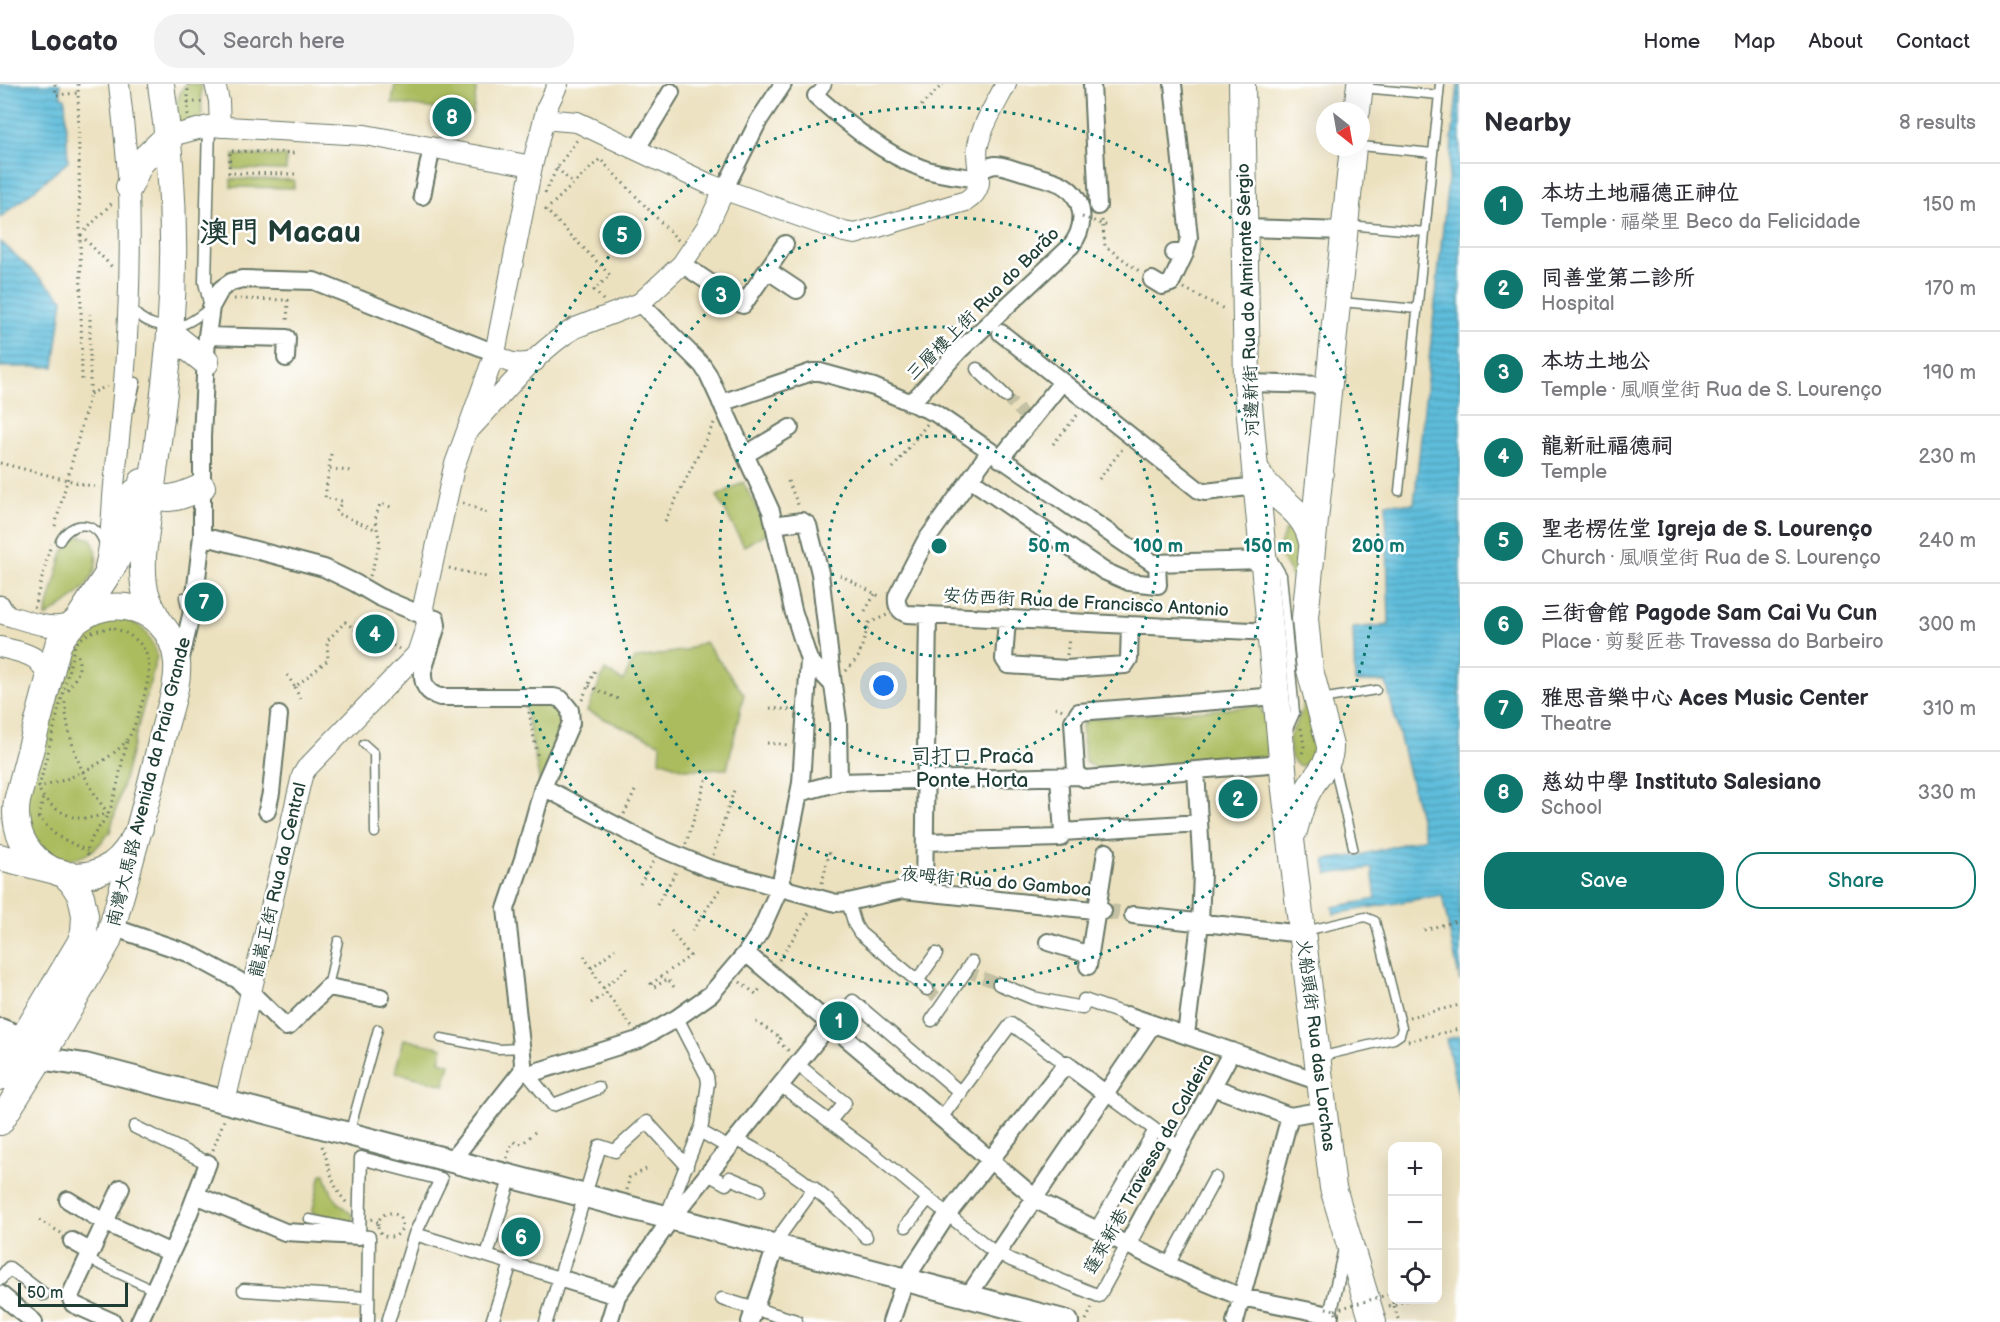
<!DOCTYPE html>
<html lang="en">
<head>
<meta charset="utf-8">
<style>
	:root { --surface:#fff; --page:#f2f2f3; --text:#2b2b33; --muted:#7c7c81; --line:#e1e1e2; --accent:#0f766e }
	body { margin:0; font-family:"Balsamiq Sans","LXGW WenKai TC",sans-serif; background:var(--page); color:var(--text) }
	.controls { position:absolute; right:18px; bottom:18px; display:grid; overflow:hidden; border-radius:12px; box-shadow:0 6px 24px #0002 }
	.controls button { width:54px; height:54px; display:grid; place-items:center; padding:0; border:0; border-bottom:2px solid var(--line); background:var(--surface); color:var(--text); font:30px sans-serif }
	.compass { position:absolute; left:1316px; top:18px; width:54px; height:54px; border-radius:50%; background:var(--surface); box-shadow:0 6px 24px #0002; rotate:149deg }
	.scale { position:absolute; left:18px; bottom:15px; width:110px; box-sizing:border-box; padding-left:6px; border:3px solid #1f3d34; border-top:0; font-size:16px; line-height:21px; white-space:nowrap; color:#1f3d34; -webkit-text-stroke:4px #fff; paint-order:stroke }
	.you { position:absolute; left:884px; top:602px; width:21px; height:21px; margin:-15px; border:4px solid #fff; border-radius:50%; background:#1a73e8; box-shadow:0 0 0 9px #1a73e833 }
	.badge { display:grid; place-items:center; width:39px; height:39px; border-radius:50%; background:var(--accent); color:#fff; font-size:20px; font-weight:700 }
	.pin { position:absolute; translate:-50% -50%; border:3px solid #fff; box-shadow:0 2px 6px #0006 }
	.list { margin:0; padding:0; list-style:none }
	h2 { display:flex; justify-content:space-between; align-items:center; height:78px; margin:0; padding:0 24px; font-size:26px }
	h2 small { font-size:20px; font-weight:400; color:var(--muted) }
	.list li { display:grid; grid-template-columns:39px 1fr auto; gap:18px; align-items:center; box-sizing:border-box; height:84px; padding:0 24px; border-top:2px solid var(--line) }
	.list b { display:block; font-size:22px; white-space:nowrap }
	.list p { margin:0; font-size:20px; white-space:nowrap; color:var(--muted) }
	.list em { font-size:20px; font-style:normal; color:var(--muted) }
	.actions { display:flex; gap:12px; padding:18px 24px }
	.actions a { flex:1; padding:14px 0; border:2px solid var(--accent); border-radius:24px; text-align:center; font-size:21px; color:var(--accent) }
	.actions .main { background:var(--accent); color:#fff }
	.icon { flex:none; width:33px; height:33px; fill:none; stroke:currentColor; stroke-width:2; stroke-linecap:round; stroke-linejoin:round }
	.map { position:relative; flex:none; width:1460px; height:1238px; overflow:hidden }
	header { display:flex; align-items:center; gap:36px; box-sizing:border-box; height:84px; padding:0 30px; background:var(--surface); border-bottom:2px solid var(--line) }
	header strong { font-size:28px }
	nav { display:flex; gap:33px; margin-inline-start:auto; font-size:21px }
	.search { width:420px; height:54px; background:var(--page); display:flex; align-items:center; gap:15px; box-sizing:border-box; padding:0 21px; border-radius:24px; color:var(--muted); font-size:22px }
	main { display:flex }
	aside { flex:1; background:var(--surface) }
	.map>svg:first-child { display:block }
</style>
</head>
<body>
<header>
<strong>Locato</strong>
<div class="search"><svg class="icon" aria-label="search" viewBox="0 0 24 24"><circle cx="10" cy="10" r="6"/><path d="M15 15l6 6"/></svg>Search here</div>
<nav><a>Home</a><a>Map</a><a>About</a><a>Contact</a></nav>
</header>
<main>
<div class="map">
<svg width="1460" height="1238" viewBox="0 0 1460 1238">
	<defs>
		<pattern id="water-rules" width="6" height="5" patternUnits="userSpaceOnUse" patternTransform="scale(1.5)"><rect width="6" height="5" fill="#5ebddc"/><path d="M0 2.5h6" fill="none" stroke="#4d9bb3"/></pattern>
	</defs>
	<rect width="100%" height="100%" fill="#fff"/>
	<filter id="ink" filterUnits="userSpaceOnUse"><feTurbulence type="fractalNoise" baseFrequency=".0167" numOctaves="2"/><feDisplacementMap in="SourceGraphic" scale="12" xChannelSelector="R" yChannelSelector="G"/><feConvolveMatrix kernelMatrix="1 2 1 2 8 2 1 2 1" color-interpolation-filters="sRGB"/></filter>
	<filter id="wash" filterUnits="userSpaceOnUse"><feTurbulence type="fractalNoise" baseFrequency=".008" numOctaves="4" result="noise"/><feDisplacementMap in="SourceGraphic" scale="24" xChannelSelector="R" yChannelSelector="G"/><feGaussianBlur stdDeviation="1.35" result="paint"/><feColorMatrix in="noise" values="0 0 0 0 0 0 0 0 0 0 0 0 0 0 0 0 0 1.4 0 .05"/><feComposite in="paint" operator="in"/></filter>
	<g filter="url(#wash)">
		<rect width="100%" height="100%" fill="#ece1bf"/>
		<!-- green -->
		<path fill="#abbc5f" stroke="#657c4a" stroke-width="1.5" d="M186,0H201L202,41L180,42C172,30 177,11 186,0Z
			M395,0H477L473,30L392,19Z
			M234,71L286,72V86L233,85Z
			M231,95L294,96V104L231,103Z
			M743,398L769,448L744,462L717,412Z
			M1290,446L1299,455L1324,651L1316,676L1301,682L1296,680L1291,673L1289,654L1300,631L1307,610L1296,499L1280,472V461L1285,447Z
			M80,452L91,455C111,492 73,516 45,533L63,468L70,458Z
			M105,531C135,537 147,540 157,572L110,748C93,771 80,777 51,776L15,730L49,575Z
			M705,558L744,610L727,685H684L660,676L661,660L587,627L605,586L623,597L634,575L686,566Z
			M524,617H552L567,633L540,700Z
			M1259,622L1265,631L1268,668L1262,675L1096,685L1085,678L1082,641L1091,635Z
			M404,955L443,964L440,977L450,980L444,1001L395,988Z
			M321,1090H325C330,1110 337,1120 353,1131V1138L312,1129Z"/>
		<!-- water -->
		<path fill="url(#water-rules)" stroke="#3e7d88" stroke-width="1.5" d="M0,0H60L61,13L65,14L68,78L0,134Z
			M1458,0H1460V898L1442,811L1334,830L1333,823L1376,815L1372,784L1328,790L1325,776L1361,771L1425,754L1386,598H1355L1353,544L1389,541L1386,419L1414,420Z
			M0,157L63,215L54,283H0Z
			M1460,952V1018L1446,955Z"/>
	</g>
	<g filter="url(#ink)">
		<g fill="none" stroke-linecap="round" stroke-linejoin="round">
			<!-- pedestrian-tunnel -->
			<path stroke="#c3c0a3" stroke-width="12" stroke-dasharray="12 6" stroke-linecap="butt" d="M1005,312L1030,337
				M966,887L999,900
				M927,905L944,919"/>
			<!-- minor-tunnel -->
			<path stroke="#c3c0a3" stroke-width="16" stroke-dasharray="16 8" stroke-linecap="butt" d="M1103,827L1133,831"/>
			<!-- service casing -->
			<g stroke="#677665" stroke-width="11">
				<path id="service" d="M1363,4L1439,11
					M1361,62L1433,69
					M1349,141L1425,148
					M1341,218L1417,225
					M131,223C141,239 164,246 182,241C193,238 202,229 211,223
					M130,324L136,298
					M1399,407L1440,0
					M60,457C71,436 97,436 104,460
					M1272,474L1282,491L1295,629L1288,645
					M184,513L186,523L191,529
					M0,516L4,517L11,529
					M1321,615L1376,606
					M364,660L374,669L375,749
					M1333,677L1353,763
					M1305,847L1365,833L1375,837L1402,944L1400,951L1394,955L1319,973
					M328,903L338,857
					M441,954L498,965L522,964
					M349,1050L378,945
					M309,1135L354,1144L353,1151
					M87,1175L154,1206"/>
			</g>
			<!-- pedestrian casing -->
			<g stroke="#677665" stroke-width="15">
				<path id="pedestrian" d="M816,12L825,0
					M209,42L205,198L211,223
					M977,285L1005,312
					M848,818L855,841L860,849L927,905
					M917,897L936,870
					M999,900L1033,914L1082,924L1084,916L1127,931
					M932,936L972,878
					M832,942L853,917L961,1009
					M797,980L845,1019L830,1037
					M526,988L553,1021L598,1004
					M780,1001L875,1071L989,1164L1011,1176L1099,1212L1127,1161
					M1106,1010L1180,1064
					M941,1034L1011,940L1066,980
					M135,1043L208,1079
					M700,1047L729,1064
					M736,1055C785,1081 829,1112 866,1153
					M708,1090L726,1100L730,1094L759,1106
					M666,1133L702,1041L708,999L707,992L677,934
					M906,1142L928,1115
					M1096,1145L1155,1046
					M415,1150L559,1194
					M773,1161L814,1104
					M487,1171L511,1092
					M1168,1181L1215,1094
					M0,1195L9,1184L43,1210
					M244,1206L368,1214
					M722,1215L796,1237V1238
					M1330,1231L1345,1165
					M368,1238L369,1153L359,1152L361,1074L441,1095L415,1150L388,1238
					M492,1238L511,1179
					M546,1238L600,1062L615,1067L647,1038L687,1082"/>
			</g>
			<!-- minor casing -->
			<g stroke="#677665" stroke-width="20">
				<path id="minor" d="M1092,0L1098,122
					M1173,0L1189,154L1185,169H1174
					M816,12C848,40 883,70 924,85C941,91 962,92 979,95
					M636,66L671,8
					M724,106L759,36L783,0
					M422,112L432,63
					M1244,144L1345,147
					M682,180L743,221L785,160
					M767,186L797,206
					M1152,196L1162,202L1171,199L1185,169
					M640,219L702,281L708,290L771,427L793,526L809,576L833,601L838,636L839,698
					M1001,249L1200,407L1205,408L1257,402
					M207,252L287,254L286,274
					M1247,299L1329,301
					M721,319L812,288H820L874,303L935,329L1153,479L1264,476
					M911,319L959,267L1071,162C1086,143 1086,115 1063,101C1052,95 1038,93 1027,89C1017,87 1005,81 995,81C988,82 983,85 978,89
					M990,367L925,458L897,512C896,521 899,527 907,530L1271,548
					M745,371L790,344
					M1000,375L1062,298
					M970,395L1104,487L1129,498L1158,501L1157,479
					M774,441L802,437L808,441L820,489L833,601
					M202,452L324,484L355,499L379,513L422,531L436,535L437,541L423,587C422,601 427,609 440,613H554L561,615L570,626L571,639L543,703L523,775L506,825L523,979L522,987L451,1077
					M1007,535L1004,575L1008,581L1066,585L1125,581L1129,575L1130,541
					M180,578L194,519L202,452V353L207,252L211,223L221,205L231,198L242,195L314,197L495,269
					M1277,612L1079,628L1073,637L1076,686L1079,692L1086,695L1283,679
					M543,703L655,762L708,784L836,819L848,818L903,806L1103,827
					M799,709L839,698L1079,692
					M267,727L271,709L279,631
					M1063,748L1199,739
					M925,758L1060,754L1063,749L1059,693
					M924,808L928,531
					M1133,831L1302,850
					M112,843L188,869L238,896L286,943L289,942L328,903L381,913
					M1048,858L1090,871
					M746,869L1040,1118L1191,1192L1241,1213L1330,1231L1329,1238
					M1088,882L1106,768
					M1127,931L1320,998
					M1186,951L1200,839L1202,789L1196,686
					M522,987L532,989L638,956L677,934L711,910L746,869L760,848L780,803L801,699L809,576
					M1213,1003L1290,1032L1324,1026
					M196,1111L285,1148L359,1152
					M68,1116L104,1138L171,1169
					M72,1157L90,1167
					M1127,1161L1232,967
					M559,1194L617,1212
					M0,1210L34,1238
					M968,1212L1153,940
					M113,1238L73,1220L70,1212L121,1104
					M139,1238L188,1132L208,1079
					M609,1238L617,1212L671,1135L830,940
					M750,1238L776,1162
					M891,1238L905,1196L947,1131L1066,980L1106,1010
					M1235,1238L1290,1032"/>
			</g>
			<!-- tertiary casing -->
			<g stroke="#677665" stroke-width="22">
				<path id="tertiary" d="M215,0L219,17L220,43
					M545,31L554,36L577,38L711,101L844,148L855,150L966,117C990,102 973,83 978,61C982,41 997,18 1006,0
					M167,53L209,42L365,51L532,82
					M495,269C506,280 520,282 535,277
					M471,344C502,311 536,267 575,244L640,219L682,180L708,141L724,106
					M105,483C113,452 111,423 115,392C126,297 132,200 129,105C127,70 123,35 119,0
					M0,529C23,535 53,550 75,537
					M0,563C24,569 48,571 47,603
					M225,1018L302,692L306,685L417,570L427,540L423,523L454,383L495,269L532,82L547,23L558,0"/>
			</g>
			<!-- secondary casing -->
			<g stroke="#677665" stroke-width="26">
				<path id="secondary" d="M0,946L39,961
					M0,968L85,981L1067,1238"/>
			</g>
			<!-- primary casing -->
			<g stroke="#677665" stroke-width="28">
				<path id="primary" d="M1242,0L1247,299L1285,706L1333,1104L1373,1238
					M1357,27L1360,0
					M129,103L140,79L167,53
					M170,249L206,278
					M1256,385C1270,416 1305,421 1312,459
					M142,398C158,424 180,413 202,403
					M79,534L115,479L126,455L135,408
					M160,539C144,512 142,503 143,471C152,397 164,324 170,250C176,169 173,80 161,0
					M1294,747C1298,733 1301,719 1308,707C1316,690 1331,681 1330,662L1310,586L1305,534L1353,63
					M0,773L63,789L72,798L81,812L85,831L84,848L80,859L0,993
					M0,1038L46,965L107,859L109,854C128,786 147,719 163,650C168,628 179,602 177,578C171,512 86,503 58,561L17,717C8,771 65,812 112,781C125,772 132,758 140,744"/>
			</g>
			<!-- path -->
			<path stroke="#677665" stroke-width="3" stroke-dasharray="1.5 4.5" stroke-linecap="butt" d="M55,0L56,11L78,9
				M78,0L82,297
				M188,18H202
				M917,26L943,0
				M188,31V0
				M557,84L573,100
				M295,90L229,89L230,67L297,69
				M545,109L557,84L577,56
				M1102,136L1105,162L1142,189
				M81,151L113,118
				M81,151L113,184
				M1184,204L1226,226
				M234,215L288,216L287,239
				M603,216L594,206L610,191L546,126L600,75L679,157
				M90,310L107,302
				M1053,360L1079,329
				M331,370L325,414L342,417L336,429L377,446
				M0,379L99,404
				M893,384L927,340
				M330,385L351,387
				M1099,395L1123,364
				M788,397L799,423
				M463,419L490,430
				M665,437L714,339
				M55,442L90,310V230
				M449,484L486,493
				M840,491L881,513
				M370,492L380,459L375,435L380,420L391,423
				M34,524L51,460
				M865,527L875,510
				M114,544C156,559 153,585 141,622C137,633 134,646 127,656C110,678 66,698 39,703L75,561C85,548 98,545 114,544Z
				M1067,571L1069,554
				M846,587L859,572L869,539L887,531
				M287,591L295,603L328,576L327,557L345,538L372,558L377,552L399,565
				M589,602L620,616
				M295,603L300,615
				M68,606C78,589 82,588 77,568
				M582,616L595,586
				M1055,623L1063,626
				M770,624L792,626
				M529,628L538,675
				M1301,644L1304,662L1302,670
				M767,659L789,661
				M40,707C45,720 66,733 79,734C89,735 99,732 108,729C84,699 67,657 65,618
				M624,730L636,705
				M37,734H39L57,752L87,767
				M39,734L43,713
				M686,760L707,693
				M88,771C84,758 102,742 108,730C117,711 121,679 127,657
				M713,771L735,703
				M822,799L830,766
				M640,800L654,776
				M657,821L677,786
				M1424,846L1460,836
				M671,847L690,872L651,900L654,903L668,895L674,903
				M692,847L722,802
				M584,872L603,904L632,943
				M779,876L807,833L810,826
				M591,884L615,865
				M740,898L756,910L762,902
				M603,904L628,884
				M591,919L607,909
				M1409,933L1460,921
				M756,938L781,954L777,957L789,967
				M1408,957L1459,945
				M322,1062C330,1082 331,1102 346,1118
				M213,1066L224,1036
				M507,1074L511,1061L514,1058L522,1060L535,1048
				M627,1106L629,1094L646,1085
				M378 1141a12 12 0 1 1 24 0a12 12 0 1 1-24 0Z
				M371,1135L378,1138
				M39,1136L61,1149
				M1392,1217L1397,1216
				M1389,1222L1409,1216
				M1394,1222L1399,1238
				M1086,1236L1092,1224"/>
			<!-- service -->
			<use href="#service" stroke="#fff" stroke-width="8"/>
			<!-- pedestrian -->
			<use href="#pedestrian" stroke="#fff" stroke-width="12"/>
			<!-- minor -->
			<use href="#minor" stroke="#fff" stroke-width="16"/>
			<!-- tertiary -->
			<use href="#tertiary" stroke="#fff" stroke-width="20"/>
			<!-- secondary -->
			<use href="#secondary" stroke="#fff" stroke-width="22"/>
			<!-- primary -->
			<use href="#primary" stroke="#fff" stroke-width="26"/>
			<!-- path-bridge -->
			<path stroke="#677665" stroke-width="3" stroke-dasharray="1.5 4.5" stroke-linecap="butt" d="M1082,133L1108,142
				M1326,1224L1335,1226L1337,1233
				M1335,1226L1390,1210L1394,1222"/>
		</g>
	</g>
	<!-- distance rings -->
	<g fill="none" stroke="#0f766e" stroke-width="3" stroke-dasharray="3 6">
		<circle cx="939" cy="462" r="110"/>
		<circle cx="939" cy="462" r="219"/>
		<circle cx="939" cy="462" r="329"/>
		<circle cx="939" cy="462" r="439"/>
	</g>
	<g text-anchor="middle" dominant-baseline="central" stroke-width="5" stroke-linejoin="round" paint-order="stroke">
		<!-- street labels -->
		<g font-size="18" fill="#1f3d34" stroke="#fff">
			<text transform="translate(1248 216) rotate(-92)">河邊新街 Rua do Almirante Sérgio</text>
			<text transform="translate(983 220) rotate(-45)">三層樓上街 Rua do Barão</text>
			<text transform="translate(1086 519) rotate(3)">安仿西街 Rua de Francisco Antonio</text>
			<text transform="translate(149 698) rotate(-76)">南灣大馬路 Avenida da Praia Grande</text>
			<text transform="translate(278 796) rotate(-77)">龍嵩正街 Rua da Central</text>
			<text transform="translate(996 798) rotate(5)">夜呣街 Rua do Gamboa</text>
			<text transform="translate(1316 961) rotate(83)">火船頭街 Rua das Lorchas</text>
			<text transform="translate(1149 1080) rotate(-61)">蓬萊新巷 Travessa da Caldeira</text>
		</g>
		<!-- quarter labels -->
		<g font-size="21" fill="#1f3d34" stroke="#fff">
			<text x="972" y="672">司打口 Praca<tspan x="972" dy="24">Ponte Horta</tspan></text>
		</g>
		<!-- town labels -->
		<g font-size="30" font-weight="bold" fill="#1f3d34" stroke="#fff">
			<text x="280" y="149">澳門 Macau</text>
		</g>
	</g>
	<circle cx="939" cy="462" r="9" fill="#0f766e" stroke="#fff" stroke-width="3"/>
	<g font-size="18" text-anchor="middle" font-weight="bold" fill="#0f766e" stroke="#fff" stroke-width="5" stroke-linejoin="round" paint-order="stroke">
		<text x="1049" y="468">50 m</text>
		<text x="1158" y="468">100 m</text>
		<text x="1268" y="468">150 m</text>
		<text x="1378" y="468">200 m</text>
	</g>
</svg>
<div class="controls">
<button>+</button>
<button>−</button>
<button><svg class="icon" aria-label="locate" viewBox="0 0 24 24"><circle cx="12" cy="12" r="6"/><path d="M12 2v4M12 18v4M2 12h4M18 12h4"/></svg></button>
</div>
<svg class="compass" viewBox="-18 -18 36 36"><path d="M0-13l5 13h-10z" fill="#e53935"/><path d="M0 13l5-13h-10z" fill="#7c7c81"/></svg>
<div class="scale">50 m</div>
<div class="you"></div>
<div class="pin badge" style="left:839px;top:937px">1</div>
<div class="pin badge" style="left:1238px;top:715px">2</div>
<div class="pin badge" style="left:721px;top:211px">3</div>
<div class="pin badge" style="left:375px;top:550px">4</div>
<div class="pin badge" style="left:622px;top:151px">5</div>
<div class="pin badge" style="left:521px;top:1153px">6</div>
<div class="pin badge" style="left:204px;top:518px">7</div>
<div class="pin badge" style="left:452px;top:33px">8</div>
</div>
<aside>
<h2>Nearby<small>8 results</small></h2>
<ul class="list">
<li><span class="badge">1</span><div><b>本坊土地福德正神位</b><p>Temple · 福榮里 Beco da Felicidade</p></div><em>150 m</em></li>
<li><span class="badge">2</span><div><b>同善堂第二診所</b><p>Hospital</p></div><em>170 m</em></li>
<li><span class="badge">3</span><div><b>本坊土地公</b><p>Temple · 風順堂街 Rua de S. Lourenço</p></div><em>190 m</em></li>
<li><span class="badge">4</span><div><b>龍新社福德祠</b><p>Temple</p></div><em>230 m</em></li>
<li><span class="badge">5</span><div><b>聖老楞佐堂 Igreja de S. Lourenço</b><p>Church · 風順堂街 Rua de S. Lourenço</p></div><em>240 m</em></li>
<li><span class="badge">6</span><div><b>三街會館 Pagode Sam Cai Vu Cun</b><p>Place · 剪髮匠巷 Travessa do Barbeiro</p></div><em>300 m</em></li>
<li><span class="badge">7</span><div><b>雅思音樂中心 Aces Music Center</b><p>Theatre</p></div><em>310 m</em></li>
<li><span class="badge">8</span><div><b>慈幼中學 Instituto Salesiano</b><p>School</p></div><em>330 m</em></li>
</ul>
<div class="actions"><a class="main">Save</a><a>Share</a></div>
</aside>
</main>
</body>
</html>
